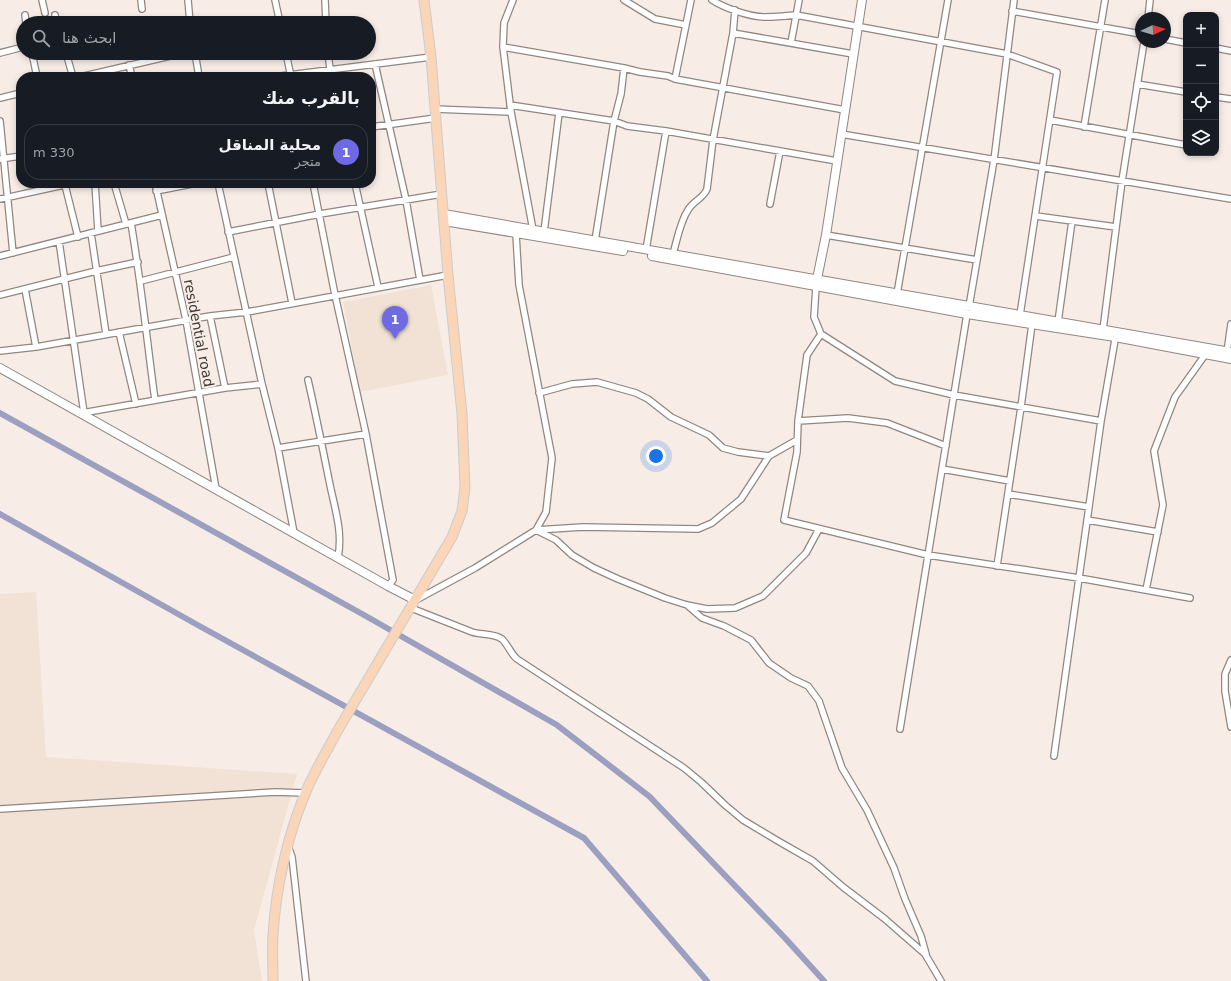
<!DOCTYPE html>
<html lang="ar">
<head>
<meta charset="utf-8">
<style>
	:root { --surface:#171b24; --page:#20242c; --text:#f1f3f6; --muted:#9ea1a6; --line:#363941; --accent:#6d6ae4 }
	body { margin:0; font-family:"DejaVu Sans","Noto Sans Arabic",sans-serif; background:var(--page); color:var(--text); direction:rtl }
	.controls { position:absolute; right:12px; top:12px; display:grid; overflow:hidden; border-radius:8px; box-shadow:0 2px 6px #0003 }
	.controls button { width:36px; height:36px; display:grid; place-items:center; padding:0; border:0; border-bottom:1px solid var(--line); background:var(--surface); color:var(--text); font:20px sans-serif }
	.compass { position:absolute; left:1135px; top:12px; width:36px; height:36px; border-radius:50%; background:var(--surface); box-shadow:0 2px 6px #0003; rotate:86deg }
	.you { position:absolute; left:656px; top:456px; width:14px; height:14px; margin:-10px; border:3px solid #fff; border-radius:50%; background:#1a73e8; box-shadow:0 0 0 6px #1a73e833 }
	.badge { display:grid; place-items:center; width:26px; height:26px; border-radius:50%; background:var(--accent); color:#fff; font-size:13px; font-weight:700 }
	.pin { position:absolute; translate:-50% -33px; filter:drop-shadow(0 1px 2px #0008) }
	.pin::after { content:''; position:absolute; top:21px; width:14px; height:12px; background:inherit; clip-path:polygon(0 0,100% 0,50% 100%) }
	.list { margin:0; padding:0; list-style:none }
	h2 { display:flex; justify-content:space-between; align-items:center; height:52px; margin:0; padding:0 16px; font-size:17px }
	h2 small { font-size:13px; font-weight:400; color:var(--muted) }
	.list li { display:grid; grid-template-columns:26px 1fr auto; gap:12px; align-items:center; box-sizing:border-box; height:56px; margin:0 8px 8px; padding:0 8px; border:1px solid var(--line); border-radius:16px }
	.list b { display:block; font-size:15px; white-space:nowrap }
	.list p { margin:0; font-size:13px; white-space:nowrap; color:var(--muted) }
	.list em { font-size:13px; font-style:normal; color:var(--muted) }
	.icon { flex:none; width:22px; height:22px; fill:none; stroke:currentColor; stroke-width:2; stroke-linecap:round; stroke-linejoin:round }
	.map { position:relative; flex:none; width:1231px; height:981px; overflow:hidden; direction:ltr }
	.search { position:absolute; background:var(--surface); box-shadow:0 2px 6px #0003; left:16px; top:16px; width:360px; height:44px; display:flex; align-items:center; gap:10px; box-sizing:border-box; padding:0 14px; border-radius:22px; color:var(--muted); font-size:15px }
	.panel { position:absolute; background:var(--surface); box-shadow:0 2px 6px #0003; left:16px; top:72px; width:360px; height:116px; border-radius:16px; direction:rtl }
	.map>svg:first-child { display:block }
</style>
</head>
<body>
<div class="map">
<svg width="1231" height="981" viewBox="0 0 1231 981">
	<rect width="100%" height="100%" fill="#f8ede6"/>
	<!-- built -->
	<path fill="#f2e1d5" d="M431,285L448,375L360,392L343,302Z
		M36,592L46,757L297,774L254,930L262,981H0V594Z"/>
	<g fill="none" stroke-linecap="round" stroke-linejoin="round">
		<!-- canal -->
		<path stroke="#9b9fc0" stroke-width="6" d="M0,413L364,615L557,725L649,796L785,938L824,981
			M0,514L194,623L584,838L707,981"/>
		<!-- street casing -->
		<g stroke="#908780" stroke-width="8">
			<path id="street" d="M42,0L45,13
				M141,0L142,9
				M188,0L190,23
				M275,0L280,23
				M325,0L326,23
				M513,0L504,23L503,47L511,112L533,230
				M624,0L655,19L686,25
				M712,0C724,8 750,17 765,17C775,17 786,16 796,15L1007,54L1057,72L1020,315
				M1012,11L1141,34
				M25,15L26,23
				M55,15L57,23
				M1148,18L1150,0
				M733,33L853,54
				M1165,39L1186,43
				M791,43L799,0
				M503,47L624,68L640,72L668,76L675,79L845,110
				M1216,48L1231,51
				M0,53L23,47
				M32,53L37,77
				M66,53L73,77
				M195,53L199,77
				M286,53L291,77
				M328,53L331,77
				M375,64L406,200L420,280
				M129,65L132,77
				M80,77L183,53
				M273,77L431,57
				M675,79L691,0
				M1137,84L1186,92
				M1216,97L1231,99
				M0,98L21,93
				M510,105L614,121L627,126L666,131L837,161
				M435,109L511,112
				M1050,120L1186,145
				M0,121L13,253
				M371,127L436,118
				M1084,127L1105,0
				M841,134L1231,199
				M0,159L21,156
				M95,183L98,231
				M114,183L126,224
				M155,183L186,320L216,489
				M218,183L262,384L278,448L294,533
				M268,183L292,303
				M313,183L335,295L366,434L393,580L388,586
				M355,183L378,287
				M65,185L78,237
				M156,191L197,183
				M0,199L73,183
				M770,204L780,151
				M1036,216L1116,227
				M131,223C141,282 147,341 155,400
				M228,232L320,214L442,194
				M544,232L559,113
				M91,233L106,334
				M826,235L977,260
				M59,241L84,413
				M595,241L614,121L621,94L624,68
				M646,250L666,131
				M673,254C677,240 680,222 688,210C693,201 704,198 707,189L713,140L733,33L735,10
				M0,256L162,215
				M141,281L234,257
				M816,287L814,317L821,334L807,355L798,421L797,452L784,520L928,555L1079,578L1190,598
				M25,289L36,347
				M897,294L948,0
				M0,295L96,271L138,262
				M969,307L994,160L1014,0
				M1058,322L1072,221
				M1103,330L1122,181L1144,42
				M119,332L136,404
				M821,334L895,381L954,395L1101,421
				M0,351L36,347L210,316L247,312L448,275
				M1227,352L1231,324
				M308,380C316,415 323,450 330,485C335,509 343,533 338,557
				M225,388L262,384
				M539,393L572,384L597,382L636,393L648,399L671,417L709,435L723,448L738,452L769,456
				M82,413L225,388L210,316
				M798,421L848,418L887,423L946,446
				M278,448L366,434
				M942,469L1010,481
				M1008,494L1089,507
				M1087,520L1158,532
				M536,530L556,540L572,555L594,568L618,579L665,598L687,605L707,609L735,608L763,596L806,553L819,529
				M536,530L583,527L698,529L712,523L741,499L769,456L797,440
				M997,566L1021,407L1032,324
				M1146,590L1163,505L1154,451L1175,397L1205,355
				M416,600L475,568L536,530L546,512L552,458L519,285L516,234
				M687,605L702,618L724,626L751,640L769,663L791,678L808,686L819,701L842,768L867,810L894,868L905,899L921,936L926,954
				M411,608L472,632C481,635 494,633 502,639C508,645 511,654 517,659L684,768L701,782L725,805L743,820L778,841L813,861L843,887L885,919L925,954L941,981
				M1231,660L1225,674V691L1231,727
				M900,729L967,314
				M1054,756L1101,421L1116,334
				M0,809L275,792L306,793
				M288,846L292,857L306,981"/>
		</g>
		<!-- secondary casing -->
		<g stroke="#908780" stroke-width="10">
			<path id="secondary" d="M444,214L1231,352
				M444,221L623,251
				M652,256L967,314L1115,337L1231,359
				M816,284L826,235L862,0
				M0,368L388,586L415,600"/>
		</g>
		<!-- primary casing -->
		<g stroke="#cdcccb" stroke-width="11">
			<path id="primary" d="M273,981C273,966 272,950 273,935C276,886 288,832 308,787C317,767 328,749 338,730L452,537L462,511L465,488L462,414L448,275L431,57L424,0"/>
		</g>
		<!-- street -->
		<use href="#street" stroke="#fff" stroke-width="5.5"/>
		<!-- secondary -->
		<use href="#secondary" stroke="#fff" stroke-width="8"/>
		<!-- primary -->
		<use href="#primary" stroke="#fbd5b8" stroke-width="9"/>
	</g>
	<g text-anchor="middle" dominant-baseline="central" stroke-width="4" stroke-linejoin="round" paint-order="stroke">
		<!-- street labels -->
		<g font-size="14" fill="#3e3a37" stroke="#f8ede6">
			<text transform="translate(199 333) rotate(79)">residential road</text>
		</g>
	</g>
</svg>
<div class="controls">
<button>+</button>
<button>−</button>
<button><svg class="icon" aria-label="locate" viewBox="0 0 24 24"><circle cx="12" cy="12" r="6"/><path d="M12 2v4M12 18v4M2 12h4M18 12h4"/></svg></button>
<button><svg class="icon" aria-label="layers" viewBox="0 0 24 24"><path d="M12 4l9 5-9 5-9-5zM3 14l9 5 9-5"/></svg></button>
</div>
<svg class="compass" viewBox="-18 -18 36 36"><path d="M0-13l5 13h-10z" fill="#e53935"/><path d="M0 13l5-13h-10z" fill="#9ea1a6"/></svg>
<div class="you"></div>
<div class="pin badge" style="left:395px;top:339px">1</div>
<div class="search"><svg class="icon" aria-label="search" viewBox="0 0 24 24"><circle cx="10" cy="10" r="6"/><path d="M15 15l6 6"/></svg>ابحث هنا</div>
<section class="panel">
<h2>بالقرب منك<small></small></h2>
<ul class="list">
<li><span class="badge">1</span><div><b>محلية المناقل</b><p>متجر</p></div><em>330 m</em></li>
</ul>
</section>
</div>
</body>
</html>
